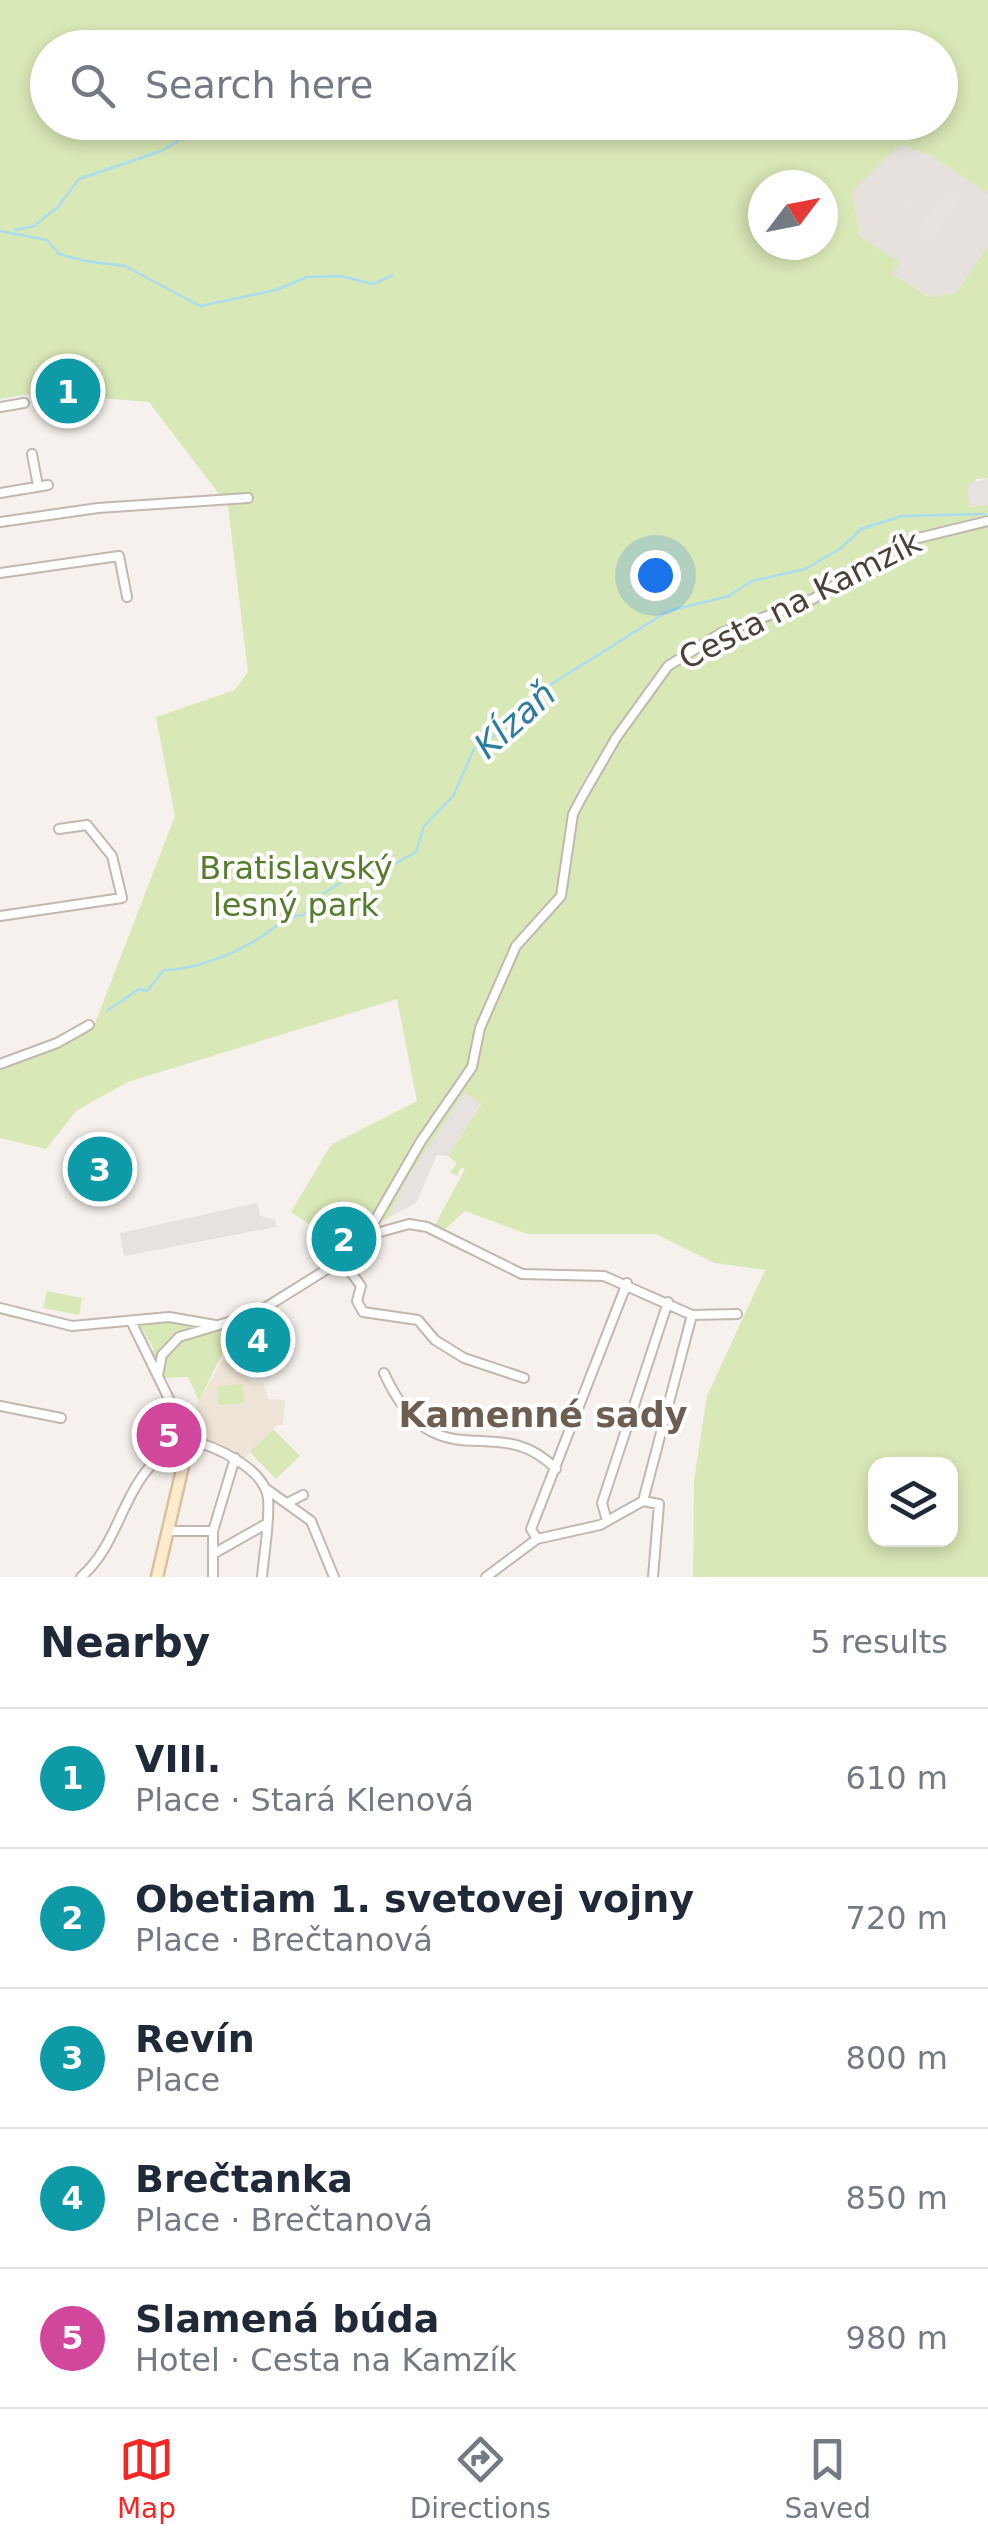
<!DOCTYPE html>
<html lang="en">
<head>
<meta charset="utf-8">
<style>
	:root { --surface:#fff; --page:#f2f2f3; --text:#1f2937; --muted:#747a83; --line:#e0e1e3; --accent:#f42725 }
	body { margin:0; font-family:"DejaVu Sans",sans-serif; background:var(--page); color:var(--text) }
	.controls { position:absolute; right:30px; bottom:30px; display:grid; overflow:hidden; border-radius:20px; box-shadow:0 5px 15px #0003 }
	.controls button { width:90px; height:90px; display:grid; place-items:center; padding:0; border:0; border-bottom:2px solid var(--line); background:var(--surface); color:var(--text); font:50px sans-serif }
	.compass { position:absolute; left:748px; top:170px; width:90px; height:90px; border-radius:50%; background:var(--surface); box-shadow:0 5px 15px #0003; rotate:58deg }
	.you { position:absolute; left:655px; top:575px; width:35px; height:35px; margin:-25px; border:8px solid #fff; border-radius:50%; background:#1a73e8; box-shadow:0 0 0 15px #1a73e833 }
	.badge { display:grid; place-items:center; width:65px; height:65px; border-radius:50%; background:var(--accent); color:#fff; font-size:32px; font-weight:700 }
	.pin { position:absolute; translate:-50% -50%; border:5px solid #fff; box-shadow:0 2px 10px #0006 }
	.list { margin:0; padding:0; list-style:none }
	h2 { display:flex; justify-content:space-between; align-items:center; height:130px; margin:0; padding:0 40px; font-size:42px }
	h2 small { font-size:32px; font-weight:400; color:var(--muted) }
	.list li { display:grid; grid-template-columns:65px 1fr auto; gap:30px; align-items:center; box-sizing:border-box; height:140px; padding:0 40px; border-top:2px solid var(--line) }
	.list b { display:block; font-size:38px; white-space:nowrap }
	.list p { margin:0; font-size:32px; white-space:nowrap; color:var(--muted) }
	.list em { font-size:32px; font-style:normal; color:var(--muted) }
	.icon { flex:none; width:55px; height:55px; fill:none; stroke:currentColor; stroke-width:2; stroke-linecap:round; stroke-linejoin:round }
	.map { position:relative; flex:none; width:988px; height:1577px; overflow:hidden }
	.search { position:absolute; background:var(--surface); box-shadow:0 5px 15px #0003; left:30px; right:30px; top:30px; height:110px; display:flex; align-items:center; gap:25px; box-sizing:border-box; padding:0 35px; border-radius:55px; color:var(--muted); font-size:38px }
	.sheet { height:830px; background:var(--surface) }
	nav { display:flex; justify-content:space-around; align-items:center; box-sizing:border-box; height:140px; border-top:2px solid var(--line); background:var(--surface); font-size:28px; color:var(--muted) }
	nav a { display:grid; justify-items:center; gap:5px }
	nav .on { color:var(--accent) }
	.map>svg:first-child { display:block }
</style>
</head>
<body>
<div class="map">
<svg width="988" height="1577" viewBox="0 0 988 1577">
	<rect width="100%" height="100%" fill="#f6f1ec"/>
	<!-- industrial -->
	<path fill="#e6e1dd" d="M899,145L931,155L988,194V245L956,293L931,297L892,274L899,262L860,236L852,190Z"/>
	<!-- education -->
	<path fill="#eee4d7" d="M223,1359L254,1383H263L269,1399L285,1400L283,1425H277L245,1458L201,1436L194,1410Z"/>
	<!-- green -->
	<path fill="#d9e8b7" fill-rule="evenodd" d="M0,0H988V194L931,155L900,145L852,191L860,236L900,262L892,274L930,297L956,293L988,245V478L976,479L969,507L988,505V1577H693L694,1480L707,1396L765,1270L715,1263L656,1234H527L465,1211L445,1229L435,1225L465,1169L461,1167L457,1176L450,1172L457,1163L448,1156L481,1104L465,1093L406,1180L389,1217L344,1247L291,1212L331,1145L417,1101L397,999L128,1082L76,1111L46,1149L0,1138V1064L39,1053L94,1026L175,816L156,717L235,690L248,672L228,506L149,402L36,393L0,399ZM48,48H940V122H48ZM763,185H823V245H763ZM876,1464H950V1540H876Z
		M47,1291L82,1298L79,1315L43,1308Z
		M181,1319L212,1326L175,1335L155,1360L150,1351L154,1350L140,1325Z
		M236,1326L199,1401L188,1377L163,1378C158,1336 205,1333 236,1326Z
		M243,1384L245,1403L219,1405L218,1386Z
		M273,1429L300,1456L276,1479L250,1452Z"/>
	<!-- parking -->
	<path fill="#e5e2e0" d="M947,187L962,197L931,243L924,244L919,240V232L883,214L885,210L919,231L926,220L896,199L898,195L929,215Z
		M988,478V505L969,507L967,485Z
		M663,662L666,664L579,797L575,794L611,735Z
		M464,1093L481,1103L448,1156L437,1155L416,1203L389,1217L406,1180Z
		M257,1203L260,1216L275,1220L276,1227L124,1256L120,1233Z"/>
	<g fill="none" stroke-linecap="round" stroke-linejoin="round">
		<!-- stream -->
		<path stroke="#abddef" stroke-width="2.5" d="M15,230L34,226L58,207L79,179L161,151L187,136L206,131L223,134
			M0,231L47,240L59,254L85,261L125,266L200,306L276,290L307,277L341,276L373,284L393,275
			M107,1011L139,989L147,991L164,970C194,970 235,954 261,937C275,928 286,916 303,915L322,894L347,879L355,881L372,866H391L416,852L424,826L453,796L474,749L521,718L542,690L668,611L729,596L752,581L805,569L840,549L861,529L902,516L984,514"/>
		<!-- street casing -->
		<g stroke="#c1b8af" stroke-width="12">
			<path id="street" d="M0,407L24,403
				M32,454L38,486
				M0,493L48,485
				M0,522L98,508L248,498
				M0,573L119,556L127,597
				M0,916L122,898L112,856L87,825L59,829
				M0,1064L57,1043L89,1025
				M366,1236L409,1224L427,1227L522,1274L604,1276L692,1315L737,1314
				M342,1260L361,1286L357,1301L363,1312L418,1320L435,1340L464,1358L524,1378
				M0,1308L72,1326L169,1317L215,1325
				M131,1321L189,1440
				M384,1373C436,1487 496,1407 556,1469
				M158,1375L162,1355L179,1337L255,1314L353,1253L366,1236L421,1141L472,1067L480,1028L516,946L561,896L573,814L583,795L616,738L668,666L721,633L813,599L902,542L988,521
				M0,1406L61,1418
				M189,1440C215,1446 264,1468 268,1498C270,1523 264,1552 262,1577
				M265,1488L311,1521L334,1577
				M643,1501L659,1504L653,1577
				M289,1502L303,1495
				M607,1521L602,1503L668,1302
				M167,1531H213
				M537,1539L531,1529L627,1283
				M213,1554L266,1524
				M81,1577C128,1536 120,1467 189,1440
				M213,1577V1531L235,1458
				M486,1577L537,1539L600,1525L643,1501L692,1315"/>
		</g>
		<!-- secondary casing -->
		<g stroke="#d7c19f" stroke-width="15">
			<path id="secondary" d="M157,1577L189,1440"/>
		</g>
		<!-- street -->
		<use href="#street" stroke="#fff" stroke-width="8"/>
		<!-- secondary -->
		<use href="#secondary" stroke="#fdebce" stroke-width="10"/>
	</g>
	<g text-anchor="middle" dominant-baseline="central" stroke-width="8" stroke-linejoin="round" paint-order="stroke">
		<!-- street labels -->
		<g font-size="32" fill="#4a4139" stroke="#fff">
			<text transform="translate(800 600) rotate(-27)">Cesta na Kamzík</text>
		</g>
		<!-- park labels -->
		<g font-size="32" fill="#567c2d" stroke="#fff">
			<text x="296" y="868">Bratislavský<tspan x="296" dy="37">lesný park</tspan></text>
		</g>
		<!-- water labels -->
		<g font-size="35" font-style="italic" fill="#2f7d9c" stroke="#fff">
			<text transform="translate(515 720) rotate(-42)">Kĺzaň</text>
		</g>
		<!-- neighbourhood labels -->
		<g font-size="35" font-weight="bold" fill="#6d5e51" stroke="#fff">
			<text x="543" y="1415">Kamenné sady</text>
		</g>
	</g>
</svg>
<div class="controls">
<button><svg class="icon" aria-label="layers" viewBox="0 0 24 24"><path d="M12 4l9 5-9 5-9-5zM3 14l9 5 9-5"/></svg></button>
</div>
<svg class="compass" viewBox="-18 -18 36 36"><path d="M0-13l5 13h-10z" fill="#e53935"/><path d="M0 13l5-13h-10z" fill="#747a83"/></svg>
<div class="you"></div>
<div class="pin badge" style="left:68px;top:391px;background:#0f9aa8">1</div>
<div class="pin badge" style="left:344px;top:1239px;background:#0f9aa8">2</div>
<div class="pin badge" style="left:100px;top:1169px;background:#0f9aa8">3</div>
<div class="pin badge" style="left:258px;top:1340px;background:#0f9aa8">4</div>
<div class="pin badge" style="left:169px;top:1435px;background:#d1479c">5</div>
<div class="search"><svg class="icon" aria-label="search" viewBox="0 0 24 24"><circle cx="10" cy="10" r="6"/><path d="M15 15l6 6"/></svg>Search here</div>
</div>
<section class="sheet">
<h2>Nearby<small>5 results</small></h2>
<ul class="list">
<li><span class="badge" style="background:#0f9aa8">1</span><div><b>VIII.</b><p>Place · Stará Klenová</p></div><em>610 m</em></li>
<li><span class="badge" style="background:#0f9aa8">2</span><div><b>Obetiam 1. svetovej vojny</b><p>Place · Brečtanová</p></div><em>720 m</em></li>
<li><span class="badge" style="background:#0f9aa8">3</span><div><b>Revín</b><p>Place</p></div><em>800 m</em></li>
<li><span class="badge" style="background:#0f9aa8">4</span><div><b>Brečtanka</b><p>Place · Brečtanová</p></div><em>850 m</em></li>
<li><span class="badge" style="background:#d1479c">5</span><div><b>Slamená búda</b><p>Hotel · Cesta na Kamzík</p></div><em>980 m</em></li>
</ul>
</section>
<nav>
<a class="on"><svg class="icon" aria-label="map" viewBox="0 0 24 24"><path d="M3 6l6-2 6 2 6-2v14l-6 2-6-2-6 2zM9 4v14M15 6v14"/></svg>Map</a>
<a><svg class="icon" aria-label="directions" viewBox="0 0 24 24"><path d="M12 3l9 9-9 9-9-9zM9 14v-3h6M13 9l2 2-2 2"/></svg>Directions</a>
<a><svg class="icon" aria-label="saved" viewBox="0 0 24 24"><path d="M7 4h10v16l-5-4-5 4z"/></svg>Saved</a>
</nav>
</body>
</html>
